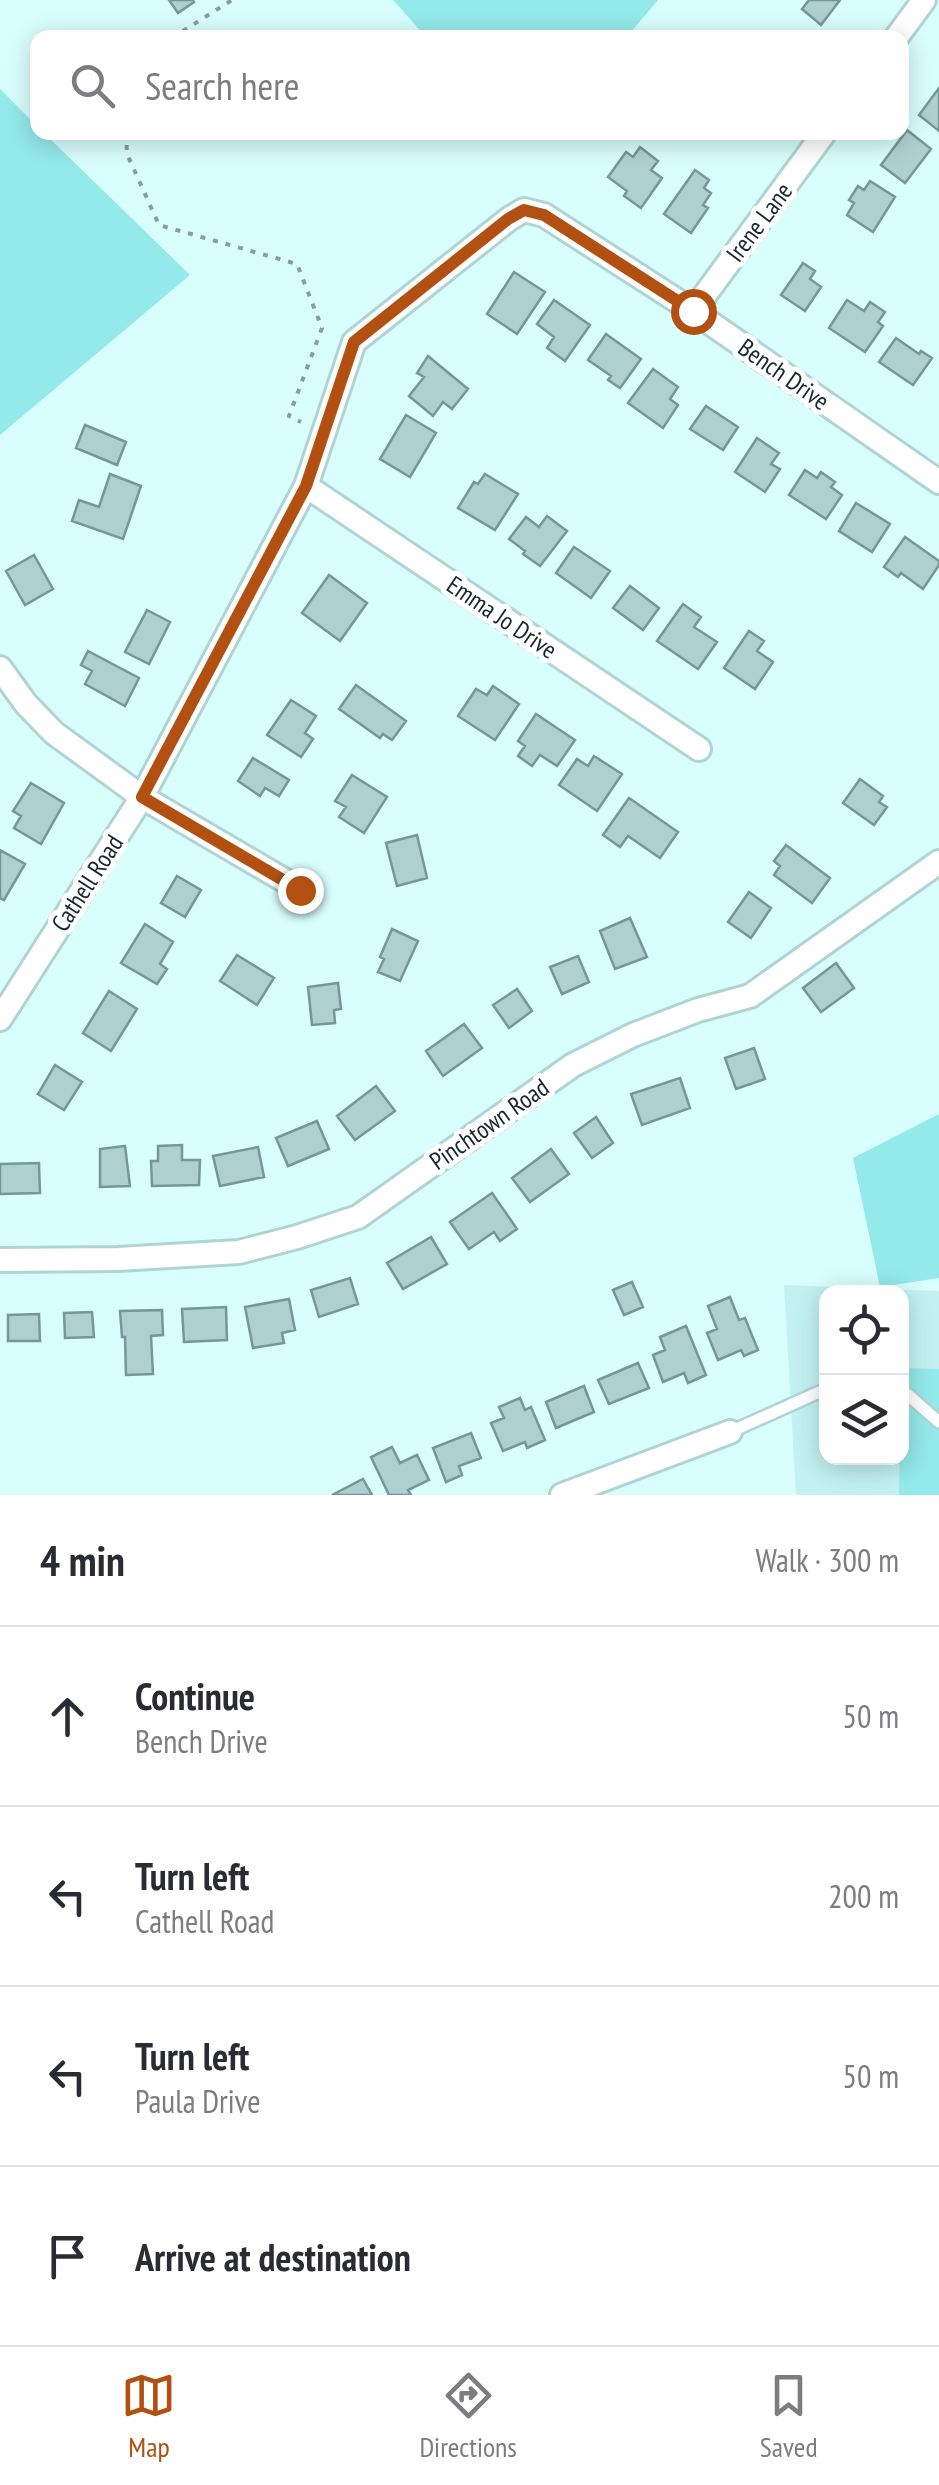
<!DOCTYPE html>
<html lang="en">
<head>
<meta charset="utf-8">
<style>
	:root { --surface:#fff; --page:#f2f2f3; --text:#2b2b33; --muted:#7c7c81; --line:#e1e1e2; --accent:#b25012 }
	body { margin:0; font-family:"PT Sans Narrow",sans-serif; background:var(--page); color:var(--text) }
	.controls { position:absolute; right:30px; bottom:30px; display:grid; overflow:hidden; border-radius:20px; box-shadow:0 5px 25px #0003 }
	.controls button { width:90px; height:90px; display:grid; place-items:center; padding:0; border:0; border-bottom:2px solid var(--line); background:var(--surface); color:var(--text); font:50px sans-serif }
	.stop { position:absolute; width:30px; height:30px; margin:-22px; border:8px solid #b25012; border-radius:50%; background:#fff }
	.stop.end { background:#b25012; border-color:#fff; box-shadow:0 2px 10px #0008 }
	.list { margin:0; padding:0; list-style:none }
	h2 { display:flex; justify-content:space-between; align-items:center; height:130px; margin:0; padding:0 40px; font-size:42px }
	h2 small { font-size:32px; font-weight:400; color:var(--muted) }
	.list li { display:grid; grid-template-columns:65px 1fr auto; gap:30px; align-items:center; box-sizing:border-box; height:180px; padding:0 40px; border-top:2px solid var(--line) }
	.list b { display:block; font-size:38px; white-space:nowrap }
	.list p { margin:0; font-size:32px; white-space:nowrap; color:var(--muted) }
	.list em { font-size:32px; font-style:normal; color:var(--muted) }
	.icon { flex:none; width:55px; height:55px; fill:none; stroke:currentColor; stroke-width:2; stroke-linecap:round; stroke-linejoin:round }
	.map { position:relative; flex:none; width:939px; height:1495px; overflow:hidden }
	.search { position:absolute; background:var(--surface); box-shadow:0 5px 25px #0003; left:30px; right:30px; top:30px; height:110px; display:flex; align-items:center; gap:25px; box-sizing:border-box; padding:0 35px; border-radius:20px; color:var(--muted); font-size:38px }
	.sheet { height:850px; background:var(--surface) }
	nav { display:flex; justify-content:space-around; align-items:center; box-sizing:border-box; height:140px; border-top:2px solid var(--line); background:var(--surface); font-size:28px; color:var(--muted) }
	nav a { display:grid; justify-items:center; gap:5px }
	nav .on { color:var(--accent) }
	.map>svg:first-child { display:block }
</style>
</head>
<body>
<div class="map">
<svg width="939" height="1495" viewBox="0 0 939 1495">
	<rect width="100%" height="100%" fill="#d9fefe"/>
	<!-- built -->
	<path fill="#c3f1f1" fill-rule="evenodd" d="M784,1285L939,1291V1495H796ZM826,1292H902V1458H826Z"/>
	<!-- green -->
	<path fill="#94e9ea" d="M393,0H658L626,38L426,37Z
		M0,89L37,126L38,132L44,133L190,275L0,435Z
		M939,1114V1278L880,1287L853,1158Z
		M902,1368L939,1369V1495H899Z"/>
	<!-- building -->
	<path fill="#add1d1" stroke="#759797" stroke-width="2.5" d="M169,0H193L194,2L178,13Z
		M809,0H840L821,25L802,9Z
		M939,88V131L919,115Z
		M907,130L931,149L905,183L881,165Z
		M640,147L658,161L651,170L662,178L641,208L624,196L627,191L608,177L626,152L633,157Z
		M695,170L709,180L704,188L711,193L703,205L708,208L691,233L664,214Z
		M870,181L895,197L873,232L847,215L854,203L849,200L858,186L864,190Z
		M803,263L815,271L810,279L821,287L805,311L781,295Z
		M514,272L545,292L517,334L487,314Z
		M554,300L590,325L565,361L547,348L554,337L537,324Z
		M847,300L864,311L870,302L885,312L878,322L883,326L865,352L829,328Z
		M606,334L641,359L620,388L608,380L611,376L588,360Z
		M896,338L919,354L921,351L932,358L913,385L879,362Z
		M428,356L468,389L452,409L443,402L433,416L409,396L424,377L417,373Z
		M653,369L678,387L670,399L678,405L663,428L628,403Z
		M706,406L738,427L723,450L690,429Z
		M406,415L436,433L410,477L380,459Z
		M85,425L126,442L117,465L76,448Z
		M757,438L779,453L771,464L780,469L765,492L735,472Z
		M805,470L817,478L821,472L835,482L831,487L842,495L826,519L789,495Z
		M110,474L141,486L123,539L72,521L79,500L99,507Z
		M485,474L518,494L495,530L458,508L474,482L478,484Z
		M856,503L890,524L872,552L839,531Z
		M547,516L567,531L540,566L523,554L525,551L509,539L526,517L539,527Z
		M905,537L939,561V565L923,589L901,573L898,577L884,567Z
		M574,547L610,571L591,598L556,573Z
		M34,555L53,589L25,605L6,571Z
		M329,575L367,603L340,641L302,613Z
		M630,586L659,608L643,630L613,608Z
		M683,604L701,617L694,627L717,642L698,669L657,641Z
		M147,610L170,622L149,664L125,652Z
		M749,631L764,641L757,651L773,662L755,689L724,668Z
		M88,651L139,678L125,706L85,684L92,671L81,665Z
		M356,685L406,721L392,740L383,734L380,738L339,709Z
		M493,686L519,704L495,740L458,716L476,689L487,695Z
		M291,700L316,716L305,733L313,739L301,757L267,735Z
		M536,714L575,740L557,766L540,755L532,766L518,756L525,746L518,741Z
		M594,756L622,774L597,811L559,785L577,759L588,766Z
		M253,758L289,780L279,796L265,788L260,796L238,781Z
		M352,775L387,797L364,833L339,817L346,807L335,801Z
		M860,779L883,796L879,802L887,807L874,825L843,803Z
		M31,783L64,803L41,844L14,828L21,816L13,811Z
		M629,798L678,832L660,858L628,836L620,847L603,835Z
		M417,835L427,878L397,886L386,843Z
		M786,845L830,878L812,903L774,875L780,866L774,861Z
		M0,850L25,864L4,900L0,898Z
		M177,876L201,890L185,917L161,903Z
		M749,892L771,908L751,938L728,922Z
		M630,918L647,957L615,969L600,931Z
		M145,924L173,942L160,964L167,969L157,984L121,963Z
		M392,929L418,941L400,981L378,972L384,959L380,957Z
		M237,955L274,978L257,1005L220,981Z
		M578,956L589,982L562,994L550,967Z
		M836,963L854,988L821,1012L803,988Z
		M338,983L341,1009L334,1010L335,1023L312,1025L308,987Z
		M517,989L532,1011L509,1028L493,1005Z
		M109,991L137,1009L111,1051L83,1033Z
		M464,1024L482,1048L443,1076L426,1051Z
		M754,1048L765,1079L736,1089L725,1058Z
		M55,1065L82,1082L64,1110L38,1094Z
		M680,1078L690,1108L642,1125L631,1094Z
		M376,1086L395,1111L355,1140L337,1116Z
		M596,1117L613,1143L592,1158L574,1133Z
		M317,1121L329,1149L288,1166L276,1138Z
		M182,1145V1160H200L199,1185L152,1186L151,1161H158V1146Z
		M125,1146L130,1186L100,1187V1149Z
		M258,1147L264,1177L220,1186L213,1156Z
		M551,1149L569,1174L530,1202L512,1178Z
		M39,1163L40,1193L0,1194V1164Z
		M492,1193L517,1229L500,1241L494,1232L469,1249L450,1222Z
		M431,1237L447,1264L403,1289L387,1263Z
		M350,1278L358,1304L319,1317L311,1290Z
		M632,1282L643,1307L624,1315L613,1290Z
		M730,1297L739,1320L745,1318L758,1350L744,1356L741,1350L718,1360L707,1333L717,1329L708,1306Z
		M289,1299L295,1330L282,1333L284,1343L253,1348L245,1307Z
		M226,1307L227,1340L184,1342L182,1309Z
		M162,1310L163,1335L151,1336L153,1374L126,1375L125,1337H122L120,1311Z
		M92,1312L94,1337L65,1338L64,1313Z
		M39,1314L40,1341H8V1315Z
		M686,1326L706,1375L688,1383L684,1373L663,1382L653,1355L665,1350L660,1337Z
		M638,1363L649,1388L609,1404L598,1380Z
		M584,1386L594,1412L556,1428L546,1402Z
		M520,1398L525,1410L531,1407L545,1440L527,1448L525,1442L503,1451L491,1423L504,1418L499,1407Z
		M471,1433L481,1458L459,1466L462,1475L446,1482L433,1448Z
		M392,1447L400,1463L417,1455L429,1480L408,1490L411,1495H389L371,1457Z
		M363,1479L372,1495H332Z"/>
	<g fill="none" stroke-linecap="round" stroke-linejoin="round">
		<!-- lane casing -->
		<g stroke="#b0d4d4" stroke-width="16">
			<path id="lane" d="M902,1392L907,1394L939,1422
				M730,1432L826,1389"/>
		</g>
		<!-- street casing -->
		<g stroke="#b0d4d4" stroke-width="28">
			<path id="street" d="M896,38L924,0
				M693,311L825,132
				M306,486L699,749
				M0,668L26,704L54,733L142,797L301,890
				M0,1019L142,797L306,486L354,342L509,219L524,210L544,215L693,311L939,482
				M0,1260L118,1259L239,1252L297,1237L358,1217L573,1065L633,1035L698,1010L750,996L939,862
				M562,1495L730,1432"/>
		</g>
		<!-- path -->
		<path stroke="#859fa0" stroke-width="4" stroke-dasharray="5 8" stroke-linecap="butt" d="M172,38L232,0
			M126,132L127,154L159,225L297,264L322,328L289,416L301,422"/>
		<!-- lane -->
		<use href="#lane" stroke="#fff" stroke-width="11"/>
		<!-- street -->
		<use href="#street" stroke="#fff" stroke-width="22"/>
	</g>
	<g fill="none" stroke-linecap="round" stroke-linejoin="round">
		<!-- route -->
		<path stroke="#b25012" stroke-width="12" d="M300,890L142,797L306,486L354,342L508,219L524,210L544,215L693,311"/>
	</g>
	<g text-anchor="middle" dominant-baseline="central" stroke-width="10" stroke-linejoin="round" paint-order="stroke">
		<!-- street labels -->
		<g font-size="25" fill="#1a2728" stroke="#fff">
			<text transform="translate(759 222) rotate(-53)">Irene Lane</text>
			<text transform="translate(784 374) rotate(35)">Bench Drive</text>
			<text transform="translate(502 617) rotate(34)">Emma Jo Drive</text>
			<text transform="translate(87 883) rotate(-57)">Cathell Road</text>
			<text transform="translate(489 1124) rotate(-35)">Pinchtown Road</text>
		</g>
	</g>
</svg>
<div class="controls">
<button><svg class="icon" aria-label="locate" viewBox="0 0 24 24"><circle cx="12" cy="12" r="6"/><path d="M12 2v4M12 18v4M2 12h4M18 12h4"/></svg></button>
<button><svg class="icon" aria-label="layers" viewBox="0 0 24 24"><path d="M12 4l9 5-9 5-9-5zM3 14l9 5 9-5"/></svg></button>
</div>
<div class="stop" style="left:693px;top:311px"></div>
<div class="stop end" style="left:300px;top:890px"></div>
<div class="search"><svg class="icon" aria-label="search" viewBox="0 0 24 24"><circle cx="10" cy="10" r="6"/><path d="M15 15l6 6"/></svg>Search here</div>
</div>
<section class="sheet">
<h2>4 min<small>Walk · 300 m</small></h2>
<ul class="list">
<li><svg class="icon" aria-label="ahead" viewBox="0 0 24 24"><path d="M12 20V5M6 11l6-6 6 6"/></svg><div><b>Continue</b><p>Bench Drive</p></div><em>50 m</em></li>
<li><svg class="icon" aria-label="left" viewBox="0 0 24 24"><path d="M17 20v-9H6M10 6l-5 5 5 5"/></svg><div><b>Turn left</b><p>Cathell Road</p></div><em>200 m</em></li>
<li><svg class="icon" aria-label="left" viewBox="0 0 24 24"><path d="M17 20v-9H6M10 6l-5 5 5 5"/></svg><div><b>Turn left</b><p>Paula Drive</p></div><em>50 m</em></li>
<li><svg class="icon" aria-label="arrive" viewBox="0 0 24 24"><path d="M6 21V4h12l-3 4 3 4H6"/></svg><div><b>Arrive at destination</b></div></li>
</ul>
</section>
<nav>
<a class="on"><svg class="icon" aria-label="map" viewBox="0 0 24 24"><path d="M3 6l6-2 6 2 6-2v14l-6 2-6-2-6 2zM9 4v14M15 6v14"/></svg>Map</a>
<a><svg class="icon" aria-label="directions" viewBox="0 0 24 24"><path d="M12 3l9 9-9 9-9-9zM9 14v-3h6M13 9l2 2-2 2"/></svg>Directions</a>
<a><svg class="icon" aria-label="saved" viewBox="0 0 24 24"><path d="M7 4h10v16l-5-4-5 4z"/></svg>Saved</a>
</nav>
</body>
</html>
